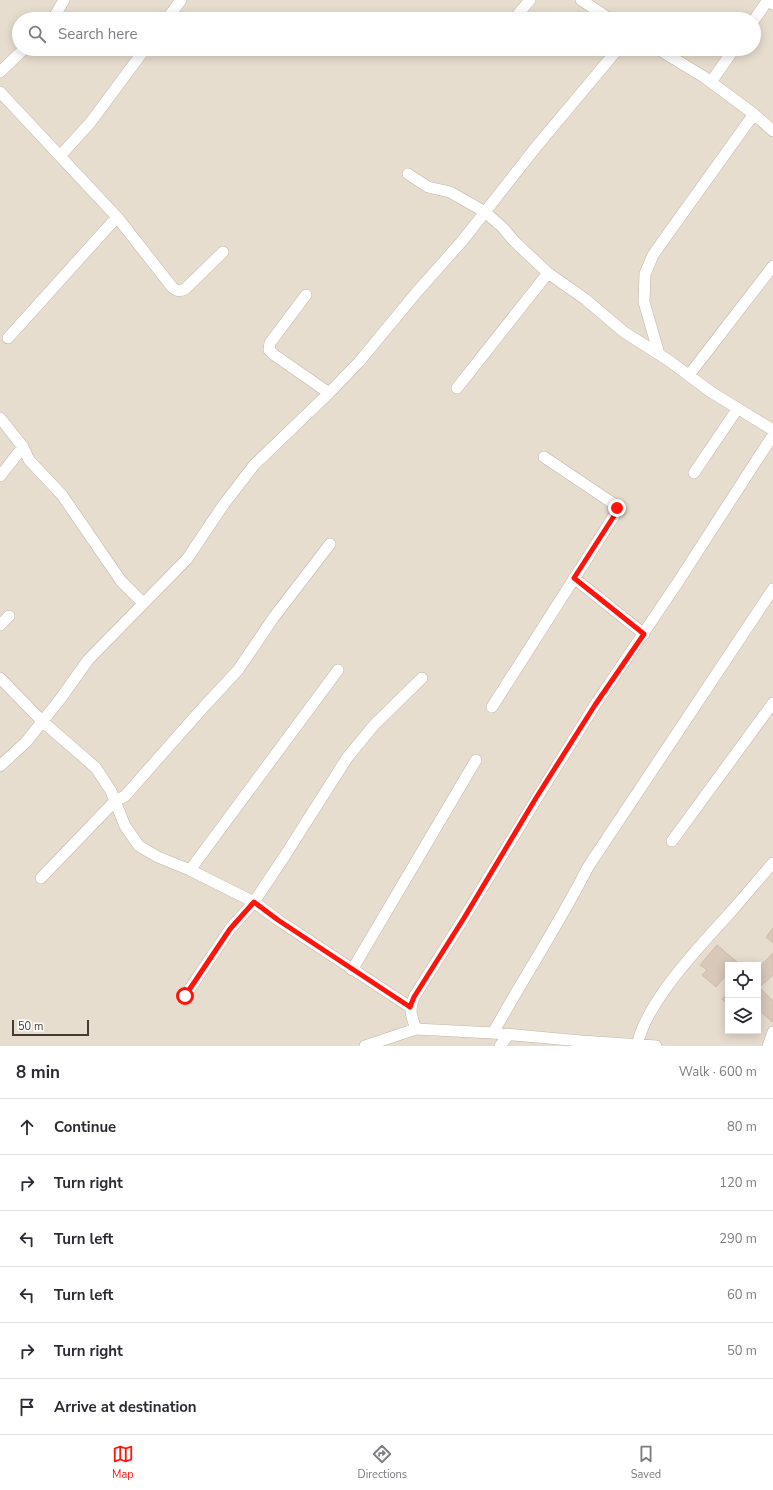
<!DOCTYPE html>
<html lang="en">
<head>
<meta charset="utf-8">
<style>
	:root { --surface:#fff; --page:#f2f2f3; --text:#2b2b33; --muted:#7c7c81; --line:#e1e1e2; --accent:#ff140c }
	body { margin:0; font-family:"Nunito Sans",sans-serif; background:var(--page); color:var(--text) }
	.controls { position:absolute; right:12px; bottom:12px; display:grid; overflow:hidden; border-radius:0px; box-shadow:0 2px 10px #0003 }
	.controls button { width:36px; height:36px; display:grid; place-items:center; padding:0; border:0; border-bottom:1px solid var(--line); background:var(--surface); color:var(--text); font:20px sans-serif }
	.scale { position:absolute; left:12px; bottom:10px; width:77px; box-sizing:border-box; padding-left:4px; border:2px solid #443b32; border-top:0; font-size:11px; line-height:14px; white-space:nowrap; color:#443b32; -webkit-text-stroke:3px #fff; paint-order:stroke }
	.stop { position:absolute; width:12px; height:12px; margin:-9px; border:3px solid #ff140c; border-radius:50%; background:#fff }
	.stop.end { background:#ff140c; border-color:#fff; box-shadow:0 1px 4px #0008 }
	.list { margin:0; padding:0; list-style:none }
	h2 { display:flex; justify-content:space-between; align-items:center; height:52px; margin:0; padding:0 16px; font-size:17px }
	h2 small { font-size:13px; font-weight:400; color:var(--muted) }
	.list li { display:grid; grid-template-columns:26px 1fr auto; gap:12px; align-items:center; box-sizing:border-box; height:56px; padding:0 16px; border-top:1px solid var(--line) }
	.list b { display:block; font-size:15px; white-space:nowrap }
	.list em { font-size:13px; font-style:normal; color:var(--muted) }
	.icon { flex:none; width:22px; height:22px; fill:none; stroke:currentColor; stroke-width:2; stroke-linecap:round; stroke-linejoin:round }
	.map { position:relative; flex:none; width:773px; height:1046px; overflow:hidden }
	.search { position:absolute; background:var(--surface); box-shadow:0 2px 10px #0003; left:12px; right:12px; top:12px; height:44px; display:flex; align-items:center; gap:10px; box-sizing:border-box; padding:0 14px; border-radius:22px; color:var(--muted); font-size:15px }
	.sheet { height:388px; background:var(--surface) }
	nav { display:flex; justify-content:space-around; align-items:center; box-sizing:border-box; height:56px; border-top:1px solid var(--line); background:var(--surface); font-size:11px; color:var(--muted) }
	nav a { display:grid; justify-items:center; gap:2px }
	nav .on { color:var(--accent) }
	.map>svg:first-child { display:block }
</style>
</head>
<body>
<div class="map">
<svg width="773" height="1046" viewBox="0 0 773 1046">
	<rect width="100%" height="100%" fill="#f3ece2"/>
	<!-- residential -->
	<path fill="#e7ddcf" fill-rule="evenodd" d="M0,0H773V1046H0ZM19,19H754V49H19ZM728,965H758V1031H728Z"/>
	<!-- building -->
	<path fill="#d8c8b9" stroke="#d1bca9" d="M773,928V943L766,937Z
		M717,945L737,962L734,965H728V973L716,987L702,975L707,970L700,965Z
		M773,953V975L761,986L758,982V968Z
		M758,986L773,1001V1021L772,1022L758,1009Z
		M728,993V1005L722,999Z"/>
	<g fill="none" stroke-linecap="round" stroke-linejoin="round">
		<!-- street casing -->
		<g stroke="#c1b5a7" stroke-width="12">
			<path id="street" d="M581,0L610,19
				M53,19L64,0
				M167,19L181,0
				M514,19L530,0
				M754,20L768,0L773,4
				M658,49L704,77L754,114L773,131
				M0,72L24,49
				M711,82L734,49
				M0,92L117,217L172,287C177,291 179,292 185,289L223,252
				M60,156L90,123L145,49
				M408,174L428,187L450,192L485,212L502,227L515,242L548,273L585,299L624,332L668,360L711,392L773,430
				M306,295L270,343L269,350L273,354L329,393
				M8,338L117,217
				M659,354L644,302L645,274L653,255L670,231L754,114
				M689,375L773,266
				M457,388L548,273
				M0,418L23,447L29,460L62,495L121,581L143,603
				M694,473L738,408
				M0,476L23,447
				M574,578L644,634
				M0,625L9,616
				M0,678L42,721L96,768L111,791L125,826L139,846L158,857L190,870L254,902L278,920L410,1007
				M492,707L614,516L617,508L614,504L544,457
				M0,766L26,742L61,698L88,660L187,559L224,504L254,465L329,393L359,362L416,293L463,240L536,147L618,49
				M672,841L773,703
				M190,870L338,670
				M41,878L115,801L125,796L200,711L238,670L274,617L330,544
				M352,970L476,760
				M185,996L230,929L254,902L284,857L347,758L374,725L422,678
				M416,1029C411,1015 409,1011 414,997L464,918L537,798L595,705L678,582L773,435
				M493,1033C524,977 559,924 588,867L773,589
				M365,1046L416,1029L493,1033L581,1041L656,1046
				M500,1046L508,1035
				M637,1046C645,1003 700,946 729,914C744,897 758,880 773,863
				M768,1046L773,1032"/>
		</g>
		<!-- street -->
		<use href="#street" stroke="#fff" stroke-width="11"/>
	</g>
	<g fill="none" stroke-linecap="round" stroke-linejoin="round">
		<!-- route -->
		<path stroke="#ff140c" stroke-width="5" d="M185,996L230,929L254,902L278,920L410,1007L414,997L464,918L536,798L595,705L644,634L574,578L614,516L617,508"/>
	</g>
</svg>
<div class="controls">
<button><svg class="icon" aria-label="locate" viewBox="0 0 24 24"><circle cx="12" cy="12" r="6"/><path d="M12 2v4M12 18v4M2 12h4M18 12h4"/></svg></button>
<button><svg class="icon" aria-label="layers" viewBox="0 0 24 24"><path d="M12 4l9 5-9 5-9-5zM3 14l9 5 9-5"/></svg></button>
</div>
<div class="scale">50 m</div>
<div class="stop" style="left:185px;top:996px"></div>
<div class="stop end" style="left:617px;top:508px"></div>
<div class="search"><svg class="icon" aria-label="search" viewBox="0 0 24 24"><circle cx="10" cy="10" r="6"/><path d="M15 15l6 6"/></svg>Search here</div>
</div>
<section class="sheet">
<h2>8 min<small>Walk · 600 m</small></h2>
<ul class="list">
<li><svg class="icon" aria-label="ahead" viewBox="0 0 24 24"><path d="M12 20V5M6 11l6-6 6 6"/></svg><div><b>Continue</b></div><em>80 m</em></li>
<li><svg class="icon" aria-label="right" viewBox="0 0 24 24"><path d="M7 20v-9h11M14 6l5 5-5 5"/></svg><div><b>Turn right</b></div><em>120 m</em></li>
<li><svg class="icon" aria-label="left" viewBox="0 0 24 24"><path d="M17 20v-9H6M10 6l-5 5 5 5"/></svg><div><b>Turn left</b></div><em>290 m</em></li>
<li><svg class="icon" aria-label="left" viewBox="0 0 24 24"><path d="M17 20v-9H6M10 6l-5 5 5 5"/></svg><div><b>Turn left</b></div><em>60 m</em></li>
<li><svg class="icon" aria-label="right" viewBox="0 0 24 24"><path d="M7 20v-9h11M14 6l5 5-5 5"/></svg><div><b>Turn right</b></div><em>50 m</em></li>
<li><svg class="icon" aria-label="arrive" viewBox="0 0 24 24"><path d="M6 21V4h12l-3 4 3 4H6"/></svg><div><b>Arrive at destination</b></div></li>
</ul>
</section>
<nav>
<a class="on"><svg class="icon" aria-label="map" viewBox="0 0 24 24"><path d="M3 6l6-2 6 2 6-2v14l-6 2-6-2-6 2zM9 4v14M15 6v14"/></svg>Map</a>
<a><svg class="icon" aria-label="directions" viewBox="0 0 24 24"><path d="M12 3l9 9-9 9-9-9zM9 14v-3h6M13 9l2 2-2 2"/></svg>Directions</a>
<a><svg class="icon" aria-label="saved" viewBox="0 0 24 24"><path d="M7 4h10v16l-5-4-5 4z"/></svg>Saved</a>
</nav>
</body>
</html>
